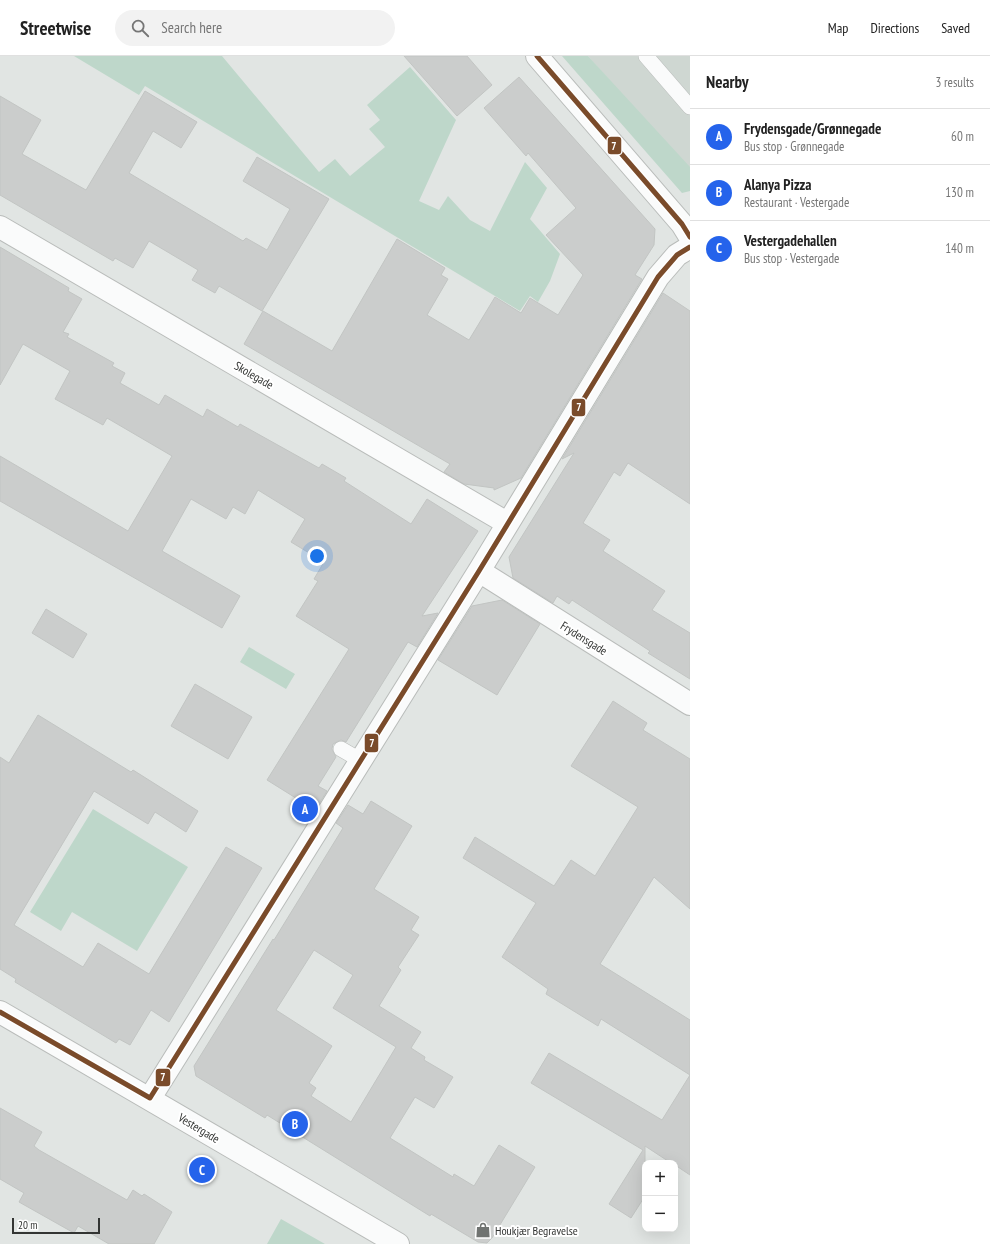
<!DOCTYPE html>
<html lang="en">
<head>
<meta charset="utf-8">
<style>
	:root { --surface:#fff; --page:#f2f2f2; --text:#222; --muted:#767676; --line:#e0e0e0; --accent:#2563eb }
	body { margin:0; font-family:"PT Sans Narrow",sans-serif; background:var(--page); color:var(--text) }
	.controls { position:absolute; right:12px; bottom:12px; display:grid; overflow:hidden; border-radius:8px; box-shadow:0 4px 16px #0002 }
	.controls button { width:36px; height:36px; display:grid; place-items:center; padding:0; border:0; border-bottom:1px solid var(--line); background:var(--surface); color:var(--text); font:20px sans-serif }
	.scale { position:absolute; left:12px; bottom:10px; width:88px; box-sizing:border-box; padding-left:4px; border:2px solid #333533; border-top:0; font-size:11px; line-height:14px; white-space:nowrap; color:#333533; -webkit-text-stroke:3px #fff; paint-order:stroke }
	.you { position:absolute; left:317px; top:500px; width:14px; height:14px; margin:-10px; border:3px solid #fff; border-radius:50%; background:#1a73e8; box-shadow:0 0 0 6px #1a73e833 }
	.badge { display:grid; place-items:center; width:26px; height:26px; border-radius:50%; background:var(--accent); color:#fff; font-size:13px; font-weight:700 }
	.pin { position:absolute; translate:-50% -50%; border:2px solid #fff; box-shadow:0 1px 4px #0006 }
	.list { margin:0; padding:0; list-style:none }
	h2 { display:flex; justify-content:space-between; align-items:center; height:52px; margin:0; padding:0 16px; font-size:17px }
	h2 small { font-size:13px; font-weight:400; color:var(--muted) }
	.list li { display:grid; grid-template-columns:26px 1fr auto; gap:12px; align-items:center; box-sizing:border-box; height:56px; padding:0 16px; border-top:1px solid var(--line) }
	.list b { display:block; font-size:15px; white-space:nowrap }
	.list p { margin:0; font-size:13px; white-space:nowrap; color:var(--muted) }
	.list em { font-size:13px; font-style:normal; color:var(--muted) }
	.icon { flex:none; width:22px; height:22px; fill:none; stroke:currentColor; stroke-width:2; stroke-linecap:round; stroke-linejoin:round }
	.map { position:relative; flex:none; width:690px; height:1188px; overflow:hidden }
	header { display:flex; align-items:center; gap:24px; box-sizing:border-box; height:56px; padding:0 20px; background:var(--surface); border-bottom:1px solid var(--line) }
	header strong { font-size:19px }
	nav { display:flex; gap:22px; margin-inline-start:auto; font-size:14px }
	.search { width:280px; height:36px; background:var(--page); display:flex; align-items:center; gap:10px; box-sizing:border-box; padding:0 14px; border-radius:22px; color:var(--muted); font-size:15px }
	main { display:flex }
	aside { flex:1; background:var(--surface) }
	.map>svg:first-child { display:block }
</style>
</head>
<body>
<header>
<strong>Streetwise</strong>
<div class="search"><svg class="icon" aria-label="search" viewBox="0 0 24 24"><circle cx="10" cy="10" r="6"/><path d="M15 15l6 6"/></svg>Search here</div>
<nav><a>Map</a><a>Directions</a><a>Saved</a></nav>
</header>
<main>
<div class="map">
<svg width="690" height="1188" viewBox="0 0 690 1188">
	<rect width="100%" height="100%" fill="#e1e5e3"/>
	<!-- built -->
	<path fill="#cfd7d2" d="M588,0H690V134L612,27Z"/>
	<!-- green -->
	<path fill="#bed7ca" d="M74,0H222L319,116L335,103L350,120L385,91L369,73L380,64L367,49L410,11L456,64L419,145L439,154L448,140L470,164L490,175L525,106L547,132L530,163L560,198L550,225L538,246L530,240L520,255L145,30L139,39Z
		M562,0H588L690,111V135L682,137Z
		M249,591L295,618L286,633L240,606Z
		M93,753L188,811L137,895L72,856L61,875L30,856Z
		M281,1163L325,1188H267Z"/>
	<!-- building -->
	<path fill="#cbcdcc" stroke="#c2c5c3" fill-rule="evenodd" d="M404,0H467L492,29L457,60Z
		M519,21L655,173L654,189L635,219L642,223L521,422L494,434V432L464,428L444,416L450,408L244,288L263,255L332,295L397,183L445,212L441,219L448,223L427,259L469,284L495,241L521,257L530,242L558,259L583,219L546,179L576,152L528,97L526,100L484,52Z
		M145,35L197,66L181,92L153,75L129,117L243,185L246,182L267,194L290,153L243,125L257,101L329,143L262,255L219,230L215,237L192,224L198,214L149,185L133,212L115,202L113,205L0,139V40L41,64L22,98L86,134Z
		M0,191L69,232L68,235L82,243L63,276L69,278L67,281L114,307L112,310L125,317L120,327L159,349L165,339L203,361L207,353L238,371L240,368L319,412L322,408L346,422L344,425L411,468L427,443L478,475L422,560L438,557L417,591L408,586L346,686L341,684L333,688L332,693L336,701L318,730L327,735L315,754L267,724L349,593L296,560L318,525L314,523L324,506L291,486L305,463L258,434L245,458L233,451L226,463L191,443L162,495L240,540L222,572L0,445V400L128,475L172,400L107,362L103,369L55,343L70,315L23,288L0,329Z
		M663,237L690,255V448L628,407L620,420L614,416L583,467L610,484L603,495L665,535L652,554L690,577V623L648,597L650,595L572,544L569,548L557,540L553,547L513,522L509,501L574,397L562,403Z
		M502,544L540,568L497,639L438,604L472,550Z
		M46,553L87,578L73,602L32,577Z
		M195,628L252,661L228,703L171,670Z
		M613,645L647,667L643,674L690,703V853L654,821L600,908L690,964V1019L601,963L598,970L546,938L548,933L502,901L536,847L463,802L475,781L554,830L571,804L595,820L638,751L571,710Z
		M38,659L131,716L133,714L198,755L186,776L155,756L148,768L94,735L14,869L83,911L98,887L149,918L226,791L262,812L169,966L151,954L130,989L119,983L116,987L15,926L16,923L0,913V701L9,707Z
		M371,745L412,770L374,833L419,861L411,874L419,879L398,911L401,914L379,950L421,976L411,992L425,1001L424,1004L453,1021L434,1052L415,1041L390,1082L453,1121L454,1118L474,1130L499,1089L535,1111L492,1182L487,1187L478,1186L431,1158L430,1160L267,1059L265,1062L196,1020L194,1010L273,883L274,884L343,772L336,767L348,749L363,758ZM314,894L353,919L333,952L396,991L351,1066L311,1040L316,1032L309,1027L332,990L276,954Z
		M549,997L662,1064L690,1019V1119L675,1109V1107H671L645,1090V1140L631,1162L609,1148L643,1094L531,1027Z
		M0,1052L42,1076L34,1090L39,1094L127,1144L133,1134L142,1140L144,1138L172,1156L154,1188H109L78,1170L74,1177L19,1146L24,1137L0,1123Z"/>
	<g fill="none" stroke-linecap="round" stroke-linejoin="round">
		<!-- service casing -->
		<g stroke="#b9bcba" stroke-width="16">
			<path id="service" d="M646,0L690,51
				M341,693L360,704"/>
		</g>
		<!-- minor casing -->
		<g stroke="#b9bcba" stroke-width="24">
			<path id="minor" d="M537,0L682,168L690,181
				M0,171L507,467
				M479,515L690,648
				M150,1042L479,515L658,221L677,199L690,191"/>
		</g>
		<!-- tertiary casing -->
		<g stroke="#b9bcba" stroke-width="24">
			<path id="tertiary" d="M0,956L398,1188"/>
		</g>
		<!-- service -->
		<use href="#service" stroke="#fafbfb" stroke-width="15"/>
		<!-- minor -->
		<use href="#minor" stroke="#fafbfb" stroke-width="22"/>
		<!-- tertiary -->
		<use href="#tertiary" stroke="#fafbfb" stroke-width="22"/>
		<!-- bus-1 casing -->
		<g stroke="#fff" stroke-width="8">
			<path id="bus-1" d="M537,0L682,168L690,181
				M0,956L150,1042L479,515L658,221L677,199L690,191"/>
		</g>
		<!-- bus-1 -->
		<use href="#bus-1" stroke="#7a4b2a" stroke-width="5"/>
	</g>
	<!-- icons -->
	<defs>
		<g id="shop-bare" transform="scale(1.2)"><path d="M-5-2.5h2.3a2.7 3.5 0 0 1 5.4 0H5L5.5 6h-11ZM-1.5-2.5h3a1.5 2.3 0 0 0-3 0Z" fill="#707371" stroke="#fff" stroke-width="2.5" paint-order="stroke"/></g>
	</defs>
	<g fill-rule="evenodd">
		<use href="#shop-bare" x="483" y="1174"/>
	</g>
	<g text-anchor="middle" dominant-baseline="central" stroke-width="4" stroke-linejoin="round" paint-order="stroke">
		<!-- street labels -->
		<g font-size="12" fill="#333533" stroke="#fff">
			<text transform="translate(254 319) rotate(30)">Skolegade</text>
			<text transform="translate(584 582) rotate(32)">Frydensgade</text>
			<text transform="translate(199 1072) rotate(31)">Vestergade</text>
		</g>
		<!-- poi labels -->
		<g font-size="12" fill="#333533" stroke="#fff" text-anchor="start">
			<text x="495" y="1174">Houkjær Begravelse</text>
		</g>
	</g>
	<g stroke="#fff" stroke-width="1.5">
		<rect x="607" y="80" width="15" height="19" rx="4" fill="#7a4b2a"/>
		<rect x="571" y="342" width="15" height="19" rx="4" fill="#7a4b2a"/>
		<rect x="364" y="677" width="15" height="20" rx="4" fill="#7a4b2a"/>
		<rect x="155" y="1012" width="16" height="19" rx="4" fill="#7a4b2a"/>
	</g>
	<g font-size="11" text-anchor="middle" font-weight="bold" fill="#fff">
		<text x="614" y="94">7</text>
		<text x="579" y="355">7</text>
		<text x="372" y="691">7</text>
		<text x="163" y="1025">7</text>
	</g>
</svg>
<div class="controls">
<button>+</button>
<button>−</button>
</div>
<div class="scale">20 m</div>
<div class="you"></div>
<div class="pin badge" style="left:305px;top:753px">A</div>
<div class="pin badge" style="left:295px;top:1068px">B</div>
<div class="pin badge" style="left:202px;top:1114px">C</div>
</div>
<aside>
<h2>Nearby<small>3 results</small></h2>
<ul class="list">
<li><span class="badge">A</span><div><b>Frydensgade/Grønnegade</b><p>Bus stop · Grønnegade</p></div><em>60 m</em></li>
<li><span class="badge">B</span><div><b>Alanya Pizza</b><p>Restaurant · Vestergade</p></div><em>130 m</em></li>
<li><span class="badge">C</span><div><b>Vestergadehallen</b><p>Bus stop · Vestergade</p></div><em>140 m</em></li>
</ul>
</aside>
</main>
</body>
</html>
